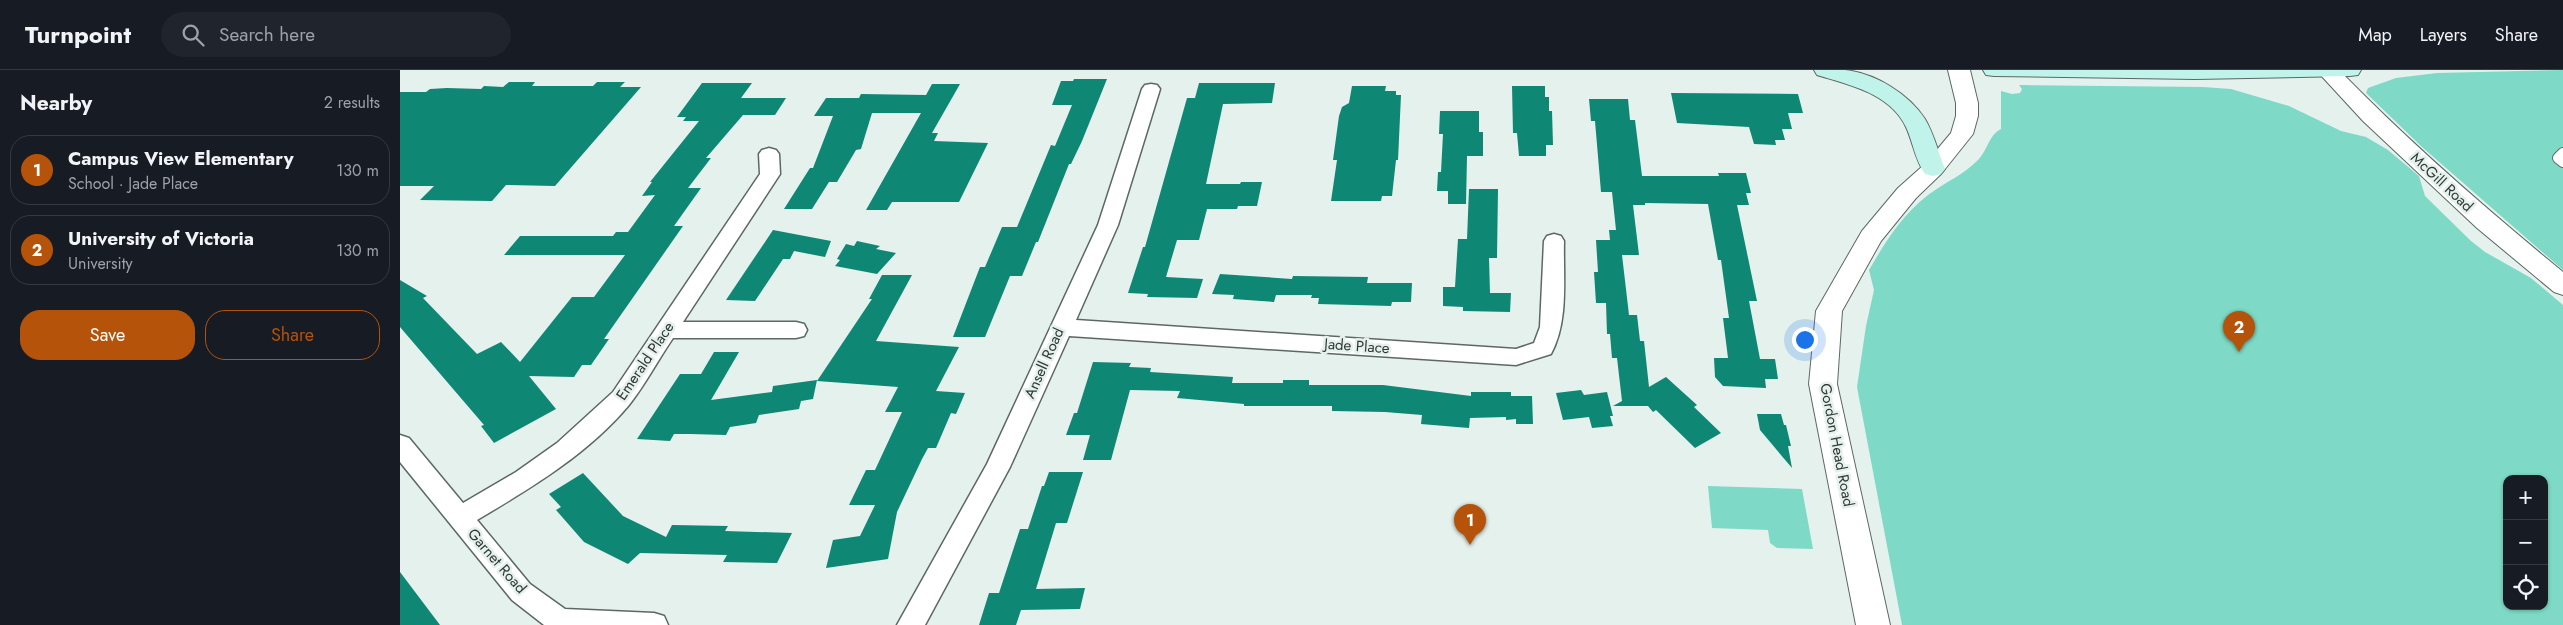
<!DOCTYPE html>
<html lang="en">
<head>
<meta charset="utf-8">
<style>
	:root { --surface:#171b24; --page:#20242c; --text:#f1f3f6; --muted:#9ea1a6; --line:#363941; --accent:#b45309 }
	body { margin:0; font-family:Jost,sans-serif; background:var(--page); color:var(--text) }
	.controls { position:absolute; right:15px; bottom:15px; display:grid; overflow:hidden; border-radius:10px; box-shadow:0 1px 4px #0004 }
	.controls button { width:45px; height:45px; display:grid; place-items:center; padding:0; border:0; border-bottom:1px solid var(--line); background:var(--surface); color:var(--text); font:25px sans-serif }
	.you { position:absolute; left:1404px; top:269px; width:18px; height:18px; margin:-12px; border:4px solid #fff; border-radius:50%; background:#1a73e8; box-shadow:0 0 0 8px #1a73e833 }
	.badge { display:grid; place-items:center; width:32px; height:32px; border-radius:50%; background:var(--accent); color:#fff; font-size:16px; font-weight:700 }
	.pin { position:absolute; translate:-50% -41px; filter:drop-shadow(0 1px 2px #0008) }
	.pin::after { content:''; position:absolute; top:26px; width:18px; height:15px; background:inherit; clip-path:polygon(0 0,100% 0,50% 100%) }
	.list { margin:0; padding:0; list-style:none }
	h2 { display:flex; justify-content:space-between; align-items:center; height:65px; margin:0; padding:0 20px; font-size:21px }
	h2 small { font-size:16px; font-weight:400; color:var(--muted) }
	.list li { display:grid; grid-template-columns:32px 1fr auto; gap:15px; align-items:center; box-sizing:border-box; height:70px; margin:0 10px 10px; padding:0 10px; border:1px solid var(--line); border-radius:20px }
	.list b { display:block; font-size:19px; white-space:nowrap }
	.list p { margin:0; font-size:16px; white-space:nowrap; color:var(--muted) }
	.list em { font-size:16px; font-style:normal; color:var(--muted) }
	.actions { display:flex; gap:10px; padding:15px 20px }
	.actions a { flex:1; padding:11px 0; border:1px solid var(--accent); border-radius:20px; text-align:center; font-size:18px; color:var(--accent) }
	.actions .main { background:var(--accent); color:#fff }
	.icon { flex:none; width:28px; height:28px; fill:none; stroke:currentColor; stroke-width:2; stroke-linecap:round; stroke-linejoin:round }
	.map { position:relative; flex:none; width:2163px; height:555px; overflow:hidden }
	header { display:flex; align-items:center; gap:30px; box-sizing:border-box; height:70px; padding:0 25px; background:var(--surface); border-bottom:1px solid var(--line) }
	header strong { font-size:24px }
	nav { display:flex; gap:28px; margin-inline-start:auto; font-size:18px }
	.search { width:350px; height:45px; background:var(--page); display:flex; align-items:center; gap:12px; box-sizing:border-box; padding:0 18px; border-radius:28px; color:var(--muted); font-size:19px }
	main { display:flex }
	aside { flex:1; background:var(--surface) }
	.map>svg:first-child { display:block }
</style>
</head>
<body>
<header>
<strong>Turnpoint</strong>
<div class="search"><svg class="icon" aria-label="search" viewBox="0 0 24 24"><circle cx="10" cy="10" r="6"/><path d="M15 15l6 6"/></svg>Search here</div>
<nav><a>Map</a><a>Layers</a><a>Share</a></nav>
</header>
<main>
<aside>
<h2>Nearby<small>2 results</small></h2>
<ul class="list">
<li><span class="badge">1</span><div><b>Campus View Elementary</b><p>School · Jade Place</p></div><em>130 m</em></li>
<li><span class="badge">2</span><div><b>University of Victoria</b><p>University</p></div><em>130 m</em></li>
</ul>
<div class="actions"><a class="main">Save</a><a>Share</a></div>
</aside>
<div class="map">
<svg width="2163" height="555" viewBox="0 0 2163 555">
	<rect width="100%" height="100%" fill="#e4f1ed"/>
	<!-- green -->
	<path fill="#7edac6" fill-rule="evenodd" d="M2163,0V200L2022,77L1966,23L1968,18L1996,8L2037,3Z
		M1619,15L1803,17L1831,19L1889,36L1941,61L1966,67L1988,80L2019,106L2025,126L2071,171L2085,182L2131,208L2163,235V555H1502L1457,317L1466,256L1474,220L1469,200C1486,171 1501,146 1528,125C1545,112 1564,105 1579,89C1588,79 1589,65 1601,59V21L1612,24L1620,23L1622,19ZM2107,409H2144V536H2107Z
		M1308,416L1402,419L1413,479L1377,478L1370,473L1368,460L1312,458Z"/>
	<!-- building -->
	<path fill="#0e8774" d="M674,9H707L682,71L671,94H669L638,172H636L622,206H610L585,267H553L580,197H585L602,157H617L651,75L655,76L672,35H652L661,11H673Z
		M109,12H135L132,16H193L197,12H225L220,17H241L155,116L106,115L92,131L20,130L34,116H0V22H26L30,19L47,18L81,19L84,16L103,17Z
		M302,13H352L341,28H386L375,45H343L306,88H311L288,118H301L274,156H283L204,269H209L191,295H182L174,307L129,306L156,339L94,373L81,356L84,355L0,257V210L27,226L23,228L77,284L101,272L120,292L172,227H194L225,185H104L120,166H213L216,162H228L255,125L242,126L252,112H250L299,51H283L286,47H277Z
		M799,13H875L872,33L823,34L806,114H840L841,112H862L857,136H838L837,139H807L799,170H777L766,207L803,209L797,228L747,227L748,224L728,223L743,177H745L787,28H795Z
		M532,14H560L532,63H538L534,71L588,73L559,132H492L487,140H466L521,43H472L461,79L456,80L437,112H429L412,139H384L410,98H413L433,46H414L426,28H459L461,24L526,25Z
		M952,16H986L985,21H996V25H1001L998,90H996L992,126H982L981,131H931L937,90H933L939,46L942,37L949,33Z
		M1112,16H1145V27H1149V41H1152L1153,75H1146V86H1119L1117,63H1113Z
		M1271,23L1398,24L1403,43H1388L1392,59H1382L1385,70H1375L1376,75L1354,74L1349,57L1277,53Z
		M1189,29H1228L1230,50H1235L1242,106H1319L1318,103H1346L1351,123H1346L1349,135H1337L1357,231H1349L1360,289H1375L1378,309H1365L1366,318L1323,316L1315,307L1314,288H1328L1323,248H1329L1321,190H1318L1308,134L1245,133V135H1233L1239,185H1222L1229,245H1237L1240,271H1244L1249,317L1266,307L1297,335L1294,337L1321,363L1295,378L1256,340L1253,342L1248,336H1213L1222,331L1217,288H1212L1210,264H1207L1206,233H1196L1194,202H1198L1196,170H1210L1209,160H1216L1212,122H1201L1195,51H1191Z
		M1040,41H1079V62H1083V86H1067L1066,134H1048V121H1037L1038,102H1041L1043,64H1039Z
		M1069,119H1098L1097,188H1089L1090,223H1111L1110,242L1063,241V237L1043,236V217H1055L1058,169H1067Z
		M373,160L431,171L425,187L394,181L390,189H383L355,231L326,230Z
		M457,171L480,176L476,179L496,183L477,204L435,196L440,190L437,189L446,174L454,176Z
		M820,204L892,209L893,206L968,207L967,213H1012L1011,232H992L991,236L918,234L919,228H911L912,225H876L874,232L833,229L834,225L812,224Z
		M482,205H512L476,271L559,277L536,321L565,323L556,344L551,343L536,378H528L522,389L497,442L488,489L426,498L433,470L460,466L475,435H449L466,400H475L502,342H485L498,317L417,311L472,229H469Z
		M314,282H339L311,330L372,322L373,316L417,310L413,329L401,331L399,339L359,345L356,353L330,357L326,365L290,364H274L270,371L237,369L280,304H301Z
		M693,292L731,293L729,297L751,298L750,302L833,307L832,313H883V310H909V315H983L1071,326V322H1111V326H1132L1133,354H1116V349L1106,350V347L1070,348L1069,358L1021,354L1022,345L985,342L932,341V336H844V334L777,328L780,321L730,320L711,390H683L690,365H666L674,343H677Z
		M1181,320L1184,325L1207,322L1213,346H1210L1213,356L1192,358L1189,347L1163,350L1156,323Z
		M1357,344H1381L1384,355H1386L1391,376H1388L1392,398L1360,360Z
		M649,402H683L667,453H656L636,519L685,518L680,539L621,540L616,555H579L589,523H599L620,459H628L642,416H644Z
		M183,403L223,446L266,467L272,455L328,456L325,461L392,463L377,493L323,492L327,485L240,483L228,494L184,472L156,440L161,437L149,424Z
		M0,502L40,555H0Z"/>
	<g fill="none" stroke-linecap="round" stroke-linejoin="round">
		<!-- service casing -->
		<g stroke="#5d6865" stroke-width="12">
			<path id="service" d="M2163,83L2158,88L2163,92"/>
		</g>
		<!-- minor casing -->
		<g stroke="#5d6865" stroke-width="3">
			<path id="minor" d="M751,14L757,15L760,19L718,155L676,250L1116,279L1134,273L1140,257L1144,171L1147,166L1154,164L1161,166L1164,171C1163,208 1169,251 1151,284L1116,295L669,266L610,397L525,555H497L587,394L698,155L742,19L745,15Z
				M369,78L376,80L379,84L380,104L283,252H396L404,254L407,260L404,266L396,268H273C258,290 245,315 229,335C188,384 131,418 77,450L130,514L165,539L254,543L264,546L268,555H144L112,530L0,392V365L9,368L63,433L116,402L157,373L213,322L360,104L359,84L362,80Z"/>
		</g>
		<!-- tertiary casing -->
		<g stroke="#5d6865" stroke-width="2">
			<path id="tertiary" d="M1548,0H1570L1578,33V46L1573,64L1541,104L1516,128L1481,171L1442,241L1437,314L1490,555H1456L1409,314L1416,241L1462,161L1498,118L1525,94L1551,63L1556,46V33Z
				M1916,0H1939C2009,72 2085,138 2163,202V225L2154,222L2077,158L1963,51Z"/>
		</g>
		<!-- secondary casing -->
		<g stroke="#5d6865" stroke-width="2">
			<path id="secondary" d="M1414,0C1424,0 1435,0 1445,0C1475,3 1509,24 1525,49C1534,64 1538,82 1545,99L1541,104L1533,106L1525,104C1515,90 1513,72 1506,57C1490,23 1449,15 1417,5Z
				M1583,0H1961L1958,5L1950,6L1795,9L1594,6L1586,5Z"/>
		</g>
		<!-- service -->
		<use href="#service" stroke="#fff" stroke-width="10"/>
		<!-- minor -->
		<use href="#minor" fill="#fff" fill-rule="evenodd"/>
		<!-- tertiary -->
		<use href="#tertiary" fill="#fff" fill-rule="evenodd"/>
		<!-- secondary -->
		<use href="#secondary" fill="#c0f4eb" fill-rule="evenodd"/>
	</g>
	<g text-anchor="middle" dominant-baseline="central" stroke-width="5" stroke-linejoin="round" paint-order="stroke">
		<!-- street labels -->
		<g font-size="15" fill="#333836" stroke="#e4f1ed">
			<text transform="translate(2042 112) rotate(43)">McGill Road</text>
			<text transform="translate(957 276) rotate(4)">Jade Place</text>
			<text transform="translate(245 291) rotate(-56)">Emerald Place</text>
			<text transform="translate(644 293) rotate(-66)">Ansell Road</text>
			<text transform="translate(1437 375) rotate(79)">Gordon Head Road</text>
			<text transform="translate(97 491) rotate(49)">Garnet Road</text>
		</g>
	</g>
</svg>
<div class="controls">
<button>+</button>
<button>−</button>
<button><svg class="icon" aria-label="locate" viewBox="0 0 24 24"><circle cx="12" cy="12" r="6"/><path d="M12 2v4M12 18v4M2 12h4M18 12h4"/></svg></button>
</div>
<div class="you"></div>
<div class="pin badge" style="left:1070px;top:475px">1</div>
<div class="pin badge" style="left:1839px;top:282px">2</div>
</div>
</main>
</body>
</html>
